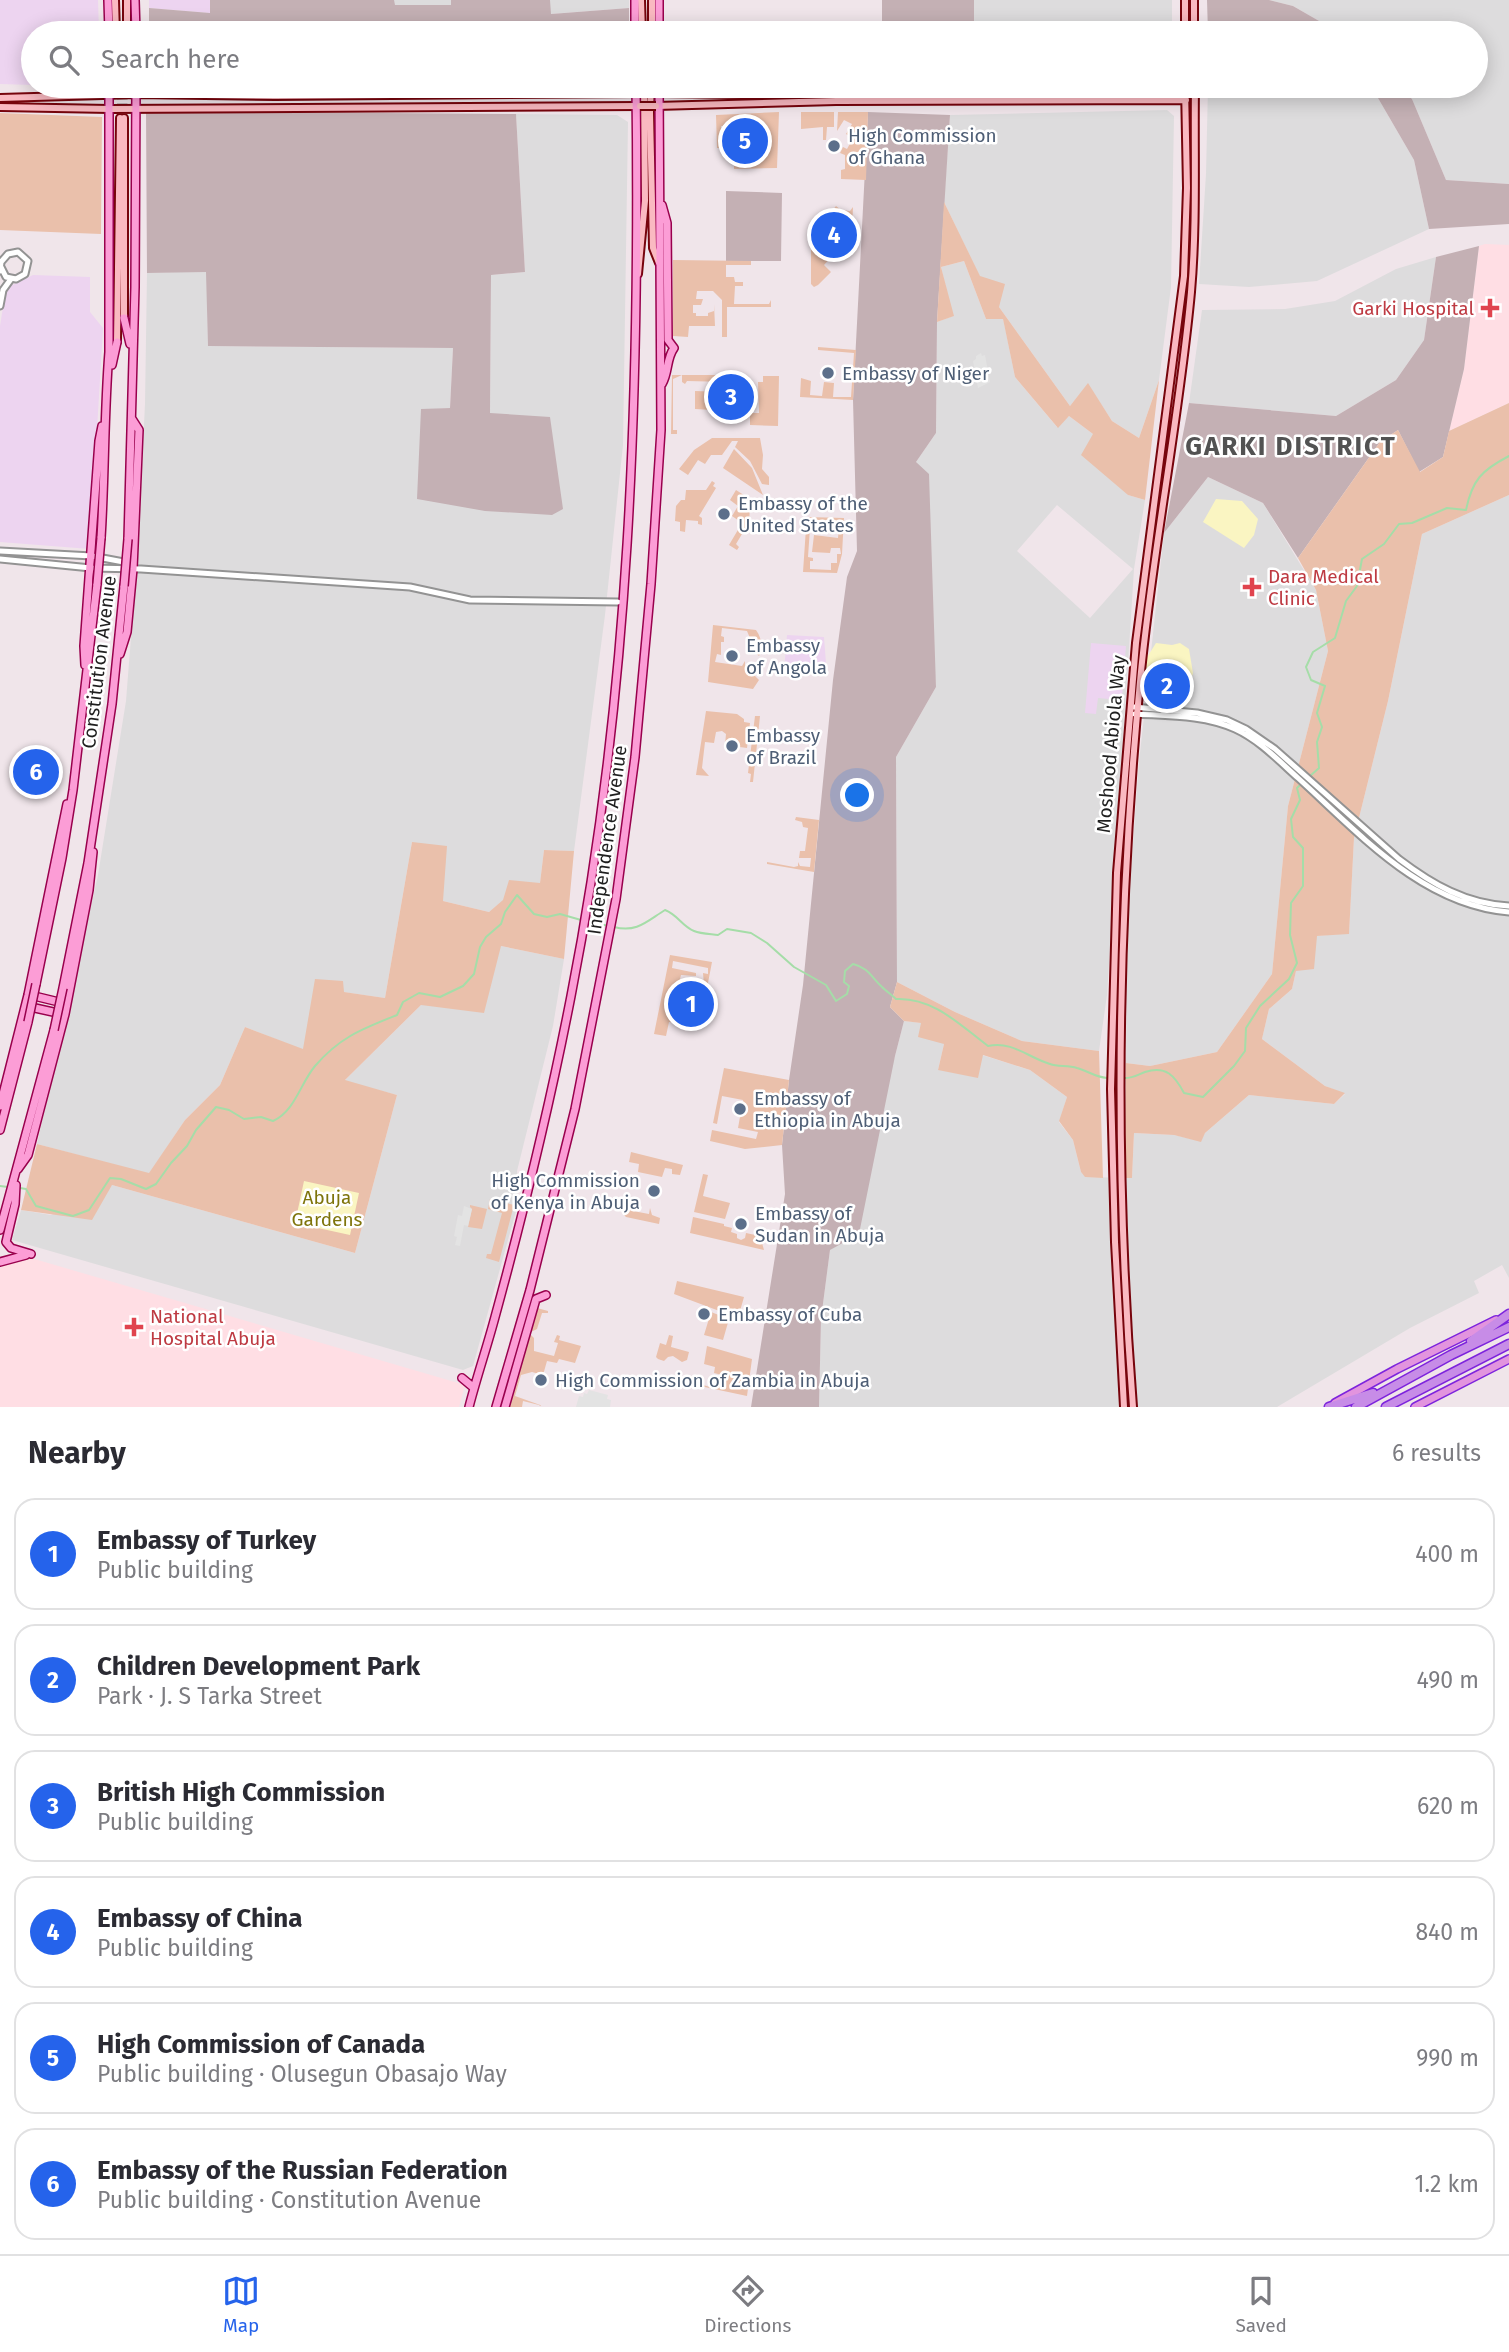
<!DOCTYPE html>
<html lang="en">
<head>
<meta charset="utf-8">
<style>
	:root { --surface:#fff; --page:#f2f2f3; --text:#2b2b33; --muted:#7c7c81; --line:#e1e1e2; --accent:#2563eb }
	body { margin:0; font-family:"Fira Sans",sans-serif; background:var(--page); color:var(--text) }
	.you { position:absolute; left:858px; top:796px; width:24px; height:24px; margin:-18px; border:5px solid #fff; border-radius:50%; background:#1a73e8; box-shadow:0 0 0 10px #1a73e833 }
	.badge { display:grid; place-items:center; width:46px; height:46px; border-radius:50%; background:var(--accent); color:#fff; font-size:23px; font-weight:700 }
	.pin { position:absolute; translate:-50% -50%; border:4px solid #fff; box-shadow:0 2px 7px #0006 }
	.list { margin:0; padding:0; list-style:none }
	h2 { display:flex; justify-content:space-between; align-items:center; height:91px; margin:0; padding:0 28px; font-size:30px }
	h2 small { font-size:23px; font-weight:400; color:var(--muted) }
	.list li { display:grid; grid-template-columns:46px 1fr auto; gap:21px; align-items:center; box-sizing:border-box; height:112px; margin:0 14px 14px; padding:0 14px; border:2px solid var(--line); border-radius:21px }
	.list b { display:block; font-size:26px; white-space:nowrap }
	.list p { margin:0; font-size:23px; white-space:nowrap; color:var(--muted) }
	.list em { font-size:23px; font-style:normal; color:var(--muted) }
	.icon { flex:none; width:38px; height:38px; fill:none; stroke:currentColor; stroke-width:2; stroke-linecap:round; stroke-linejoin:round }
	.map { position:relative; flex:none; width:1509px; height:1407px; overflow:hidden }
	.search { position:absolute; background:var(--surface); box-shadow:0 4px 18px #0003; left:21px; right:21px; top:21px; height:77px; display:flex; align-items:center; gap:18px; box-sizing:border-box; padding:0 24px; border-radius:38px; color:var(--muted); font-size:26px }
	.sheet { height:847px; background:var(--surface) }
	nav { display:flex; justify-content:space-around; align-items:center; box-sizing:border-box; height:98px; border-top:2px solid var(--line); background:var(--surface); font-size:19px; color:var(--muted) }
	nav a { display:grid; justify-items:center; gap:4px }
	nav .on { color:var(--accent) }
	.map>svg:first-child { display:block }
</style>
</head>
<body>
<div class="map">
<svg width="1509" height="1407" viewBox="0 0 1509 1407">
	<rect width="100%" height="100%" fill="#f0e5ea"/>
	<!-- residential -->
	<path fill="#dddcdd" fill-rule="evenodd" d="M394,0H451V5H394Z
		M550,0H629V8L550,14Z
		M974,0H1172V33H974Z
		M1269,0H1509V184L1446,180L1412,99L1399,86H1476V33H1340L1293,6Z
		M1208,86H1371L1414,160L1429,229L1317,281L1249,287L1199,284L1206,174Z
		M1167,110L1174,116L1171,287L1159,380L1139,438L1112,421L1088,384L1070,406L999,307L980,277L944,202L950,115Z
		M516,114L617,115L628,122L623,445L605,615L574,851L544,850L540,883L504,900L489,912L443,901L412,842L385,998L343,992V982L303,1050L245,1027L220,1085L185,1120L149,1174L37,1144L98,875L126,701L138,548L145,404L147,273L207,271L208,346L453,348L450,408L421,410L490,413L491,275L525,272Z
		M1436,257L1424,340L1396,380L1336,416L1189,403L1202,310L1285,309L1335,301L1396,269Z
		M964,261L986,319L1003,318L1015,377L1057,427L1069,416L1093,434L1128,495L1145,500L1134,569L1107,995L1099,1051L1022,1041L955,1012L897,982L896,757L936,687L916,462L936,433L937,322L953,316L941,267ZM1057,505L1133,569L1090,618L1017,551Z
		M1208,477L1263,503L1316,590L1328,651L1288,806L1272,974L1217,1052L1150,1066L1126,1063L1127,923L1139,762L1164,533Z
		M1509,495V1278L1502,1265L1474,1281L1479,1293L1410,1328L1277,1407H819L821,1319L830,1250L895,1056L904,1021L922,1023L944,1044L938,1070L982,1055L1030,1070L1067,1097L1059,1122L1073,1140L1081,1172L1086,1177L1132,1178L1134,1133L1174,1135L1200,1141L1205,1133L1249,1095L1334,1104L1345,1094L1325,1086L1262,1039L1269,1009L1292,989L1296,971L1317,936L1349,933L1354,838L1388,701L1422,534Z
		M501,946L564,959L553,1026L517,1171L518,1204L473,1366L463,1370L12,1240L21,1210L51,1215L112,1185L355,1253L397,1095L344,1081L421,1005Z"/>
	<!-- commercial -->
	<path fill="#edd4f0" d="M0,0H98L99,33H33V85L0,84Z
		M149,0H210V13L149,8Z
		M33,275L90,277V312L103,328L90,549L0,542V326L6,288Z
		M787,635L824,637L827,676L816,672L784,671Z
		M1091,643L1126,646L1122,697L1120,700L1098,698L1096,714L1085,713Z"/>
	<!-- education -->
	<path fill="#ffdee4" d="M1485,244L1509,245V403L1449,431L1464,369L1479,246Z
		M31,1258L465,1385L459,1407H0V1270L2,1263Z"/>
	<!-- construction -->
	<path fill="#c4b0b4" d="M210,0H394L395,5H451V0H550L551,14L629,8V33H149V8L210,13Z
		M882,0H974V33H882Z
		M1207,0H1269L1293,6L1340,33H1208Z
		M1371,86H1399L1412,99L1446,180L1509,184V224L1429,229L1414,160Z
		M146,111L516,114L525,272L491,275L490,413L550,417L563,509L552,515L485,511L417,499L421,409L450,408L453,348L208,346L206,272L147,273Z
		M868,112L950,115L937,322L936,433L916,462L929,474L936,687L896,757L897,982L890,1007L904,1021L895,1056L859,1234L830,1250L821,1319L819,1407H751L785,1194L782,1145L789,1080L803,985L833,680L847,577L857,551L853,400Z
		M726,191L782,193L781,261H726Z
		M1479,246L1464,369L1443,457L1419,472L1398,430L1380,442L1298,558L1263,503L1208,477L1164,533L1189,403L1336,416L1396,380L1424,340L1436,257Z"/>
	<!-- grass -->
	<path fill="#eac0ab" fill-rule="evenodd" d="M779,112L777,168L734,169V134L747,131L748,140H752V144H763V125L721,126V144H725V148H717L716,115Z
		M801,112H834V127H827L826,140H823V127L801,129Z
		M838,112H868L866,180L841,179V170L845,169V155L840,153L843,147L847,149L853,138L846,134L852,124L844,120L837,131Z
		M0,113L102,117L101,234L0,230Z
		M944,202L980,276L1005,284L999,307L1070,406L1088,383L1112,421L1139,438L1159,380L1145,500L1128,495L1081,455L1093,434L1069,416L1058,428L1015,377L1003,319H986L964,261L941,267L954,316L937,322Z
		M836,206L841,210L850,211L853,207L852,231H848V237H839L833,243L821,233L824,230L823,222Z
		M811,236L824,251L827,249L833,255L824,265L831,272L818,285L814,287L811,284Z
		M673,260L751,261V265H726V277H734L735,282H743V286H735L734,304H769L771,300V307H727V337H722V300L713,291H697L696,299H703L701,305H693V313H696V316H708V313L714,311V304L715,326H689L688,337L673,336Z
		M818,347L856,350L853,400L800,397L801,378L811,381L810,395L822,396L824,382L834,383L833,397H851L854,353L818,350Z
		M672,375H727V382L687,381L685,384L682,382V375L673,379V430H677V434H671Z
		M763,376H779L778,426L750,425V413H759L758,382H763Z
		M695,391L726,392L727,399H740L739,410H720V404H713L712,410L695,409Z
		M1509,403V495L1422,534L1388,701L1354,838L1349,934L1317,936L1314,969L1296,971L1292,989L1269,1009L1262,1039L1325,1086L1345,1093L1334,1104L1249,1095L1205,1133L1201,1142L1174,1135L1134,1133L1132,1178H1125L1126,1063L1150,1066L1217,1052L1272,974L1288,806L1328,651L1316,590L1298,558L1380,442L1398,430L1420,472L1443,457L1449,431Z
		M712,438H760L763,455L762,469L769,477V485L762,484L750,461L735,447L738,441H732L722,455H711L705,464L698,460L688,475L679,469L694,450Z
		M734,449L752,468L763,495L723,468Z
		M712,481L715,483L713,486L716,488L699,516L702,518V525L698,524V521L686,520L685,532L680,531V522L675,521L676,506L681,500H685L686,490H706Z
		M736,490L750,499L749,531L745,529L736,544L739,547L737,550L729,545L742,523L732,516L738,506L730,500Z
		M807,517L844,518L842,554L837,573L803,572L806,528H810L808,557L813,558V561H810V569L831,570V563H837V554H841L840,548H831L830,553L812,552L814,535L838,538L839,527L806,524Z
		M713,625L756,630C762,638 763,649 759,656L757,654V644L752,643L747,631L722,628L721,636L724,637V642H721V655L717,654L715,662L742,666L745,661V665L756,667L755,676L759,680L753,689L708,682Z
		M706,711L737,714L744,719V722L750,723L747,748L725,745L726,734L722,731L716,732L714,743L705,742L702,768L709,776L696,775Z
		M755,716H760L753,782H750L751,774L748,773Z
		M796,817L819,820L814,872L767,864V862L794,867L798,866V862L800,866L810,867L811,858H799L800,851H805L808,828L803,827L802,822L795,820Z
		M412,842L447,846L443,901L489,912L503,900L509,880L540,883L544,850L574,851L564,959L501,946L484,1013L421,1005L345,1080L397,1095L355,1253L112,1185L92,1220L21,1210L37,1144L149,1173L185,1120L220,1085L245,1027L303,1049L315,979L343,981L344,992L385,998Z
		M670,955L712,962L702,1014L680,1010L678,1023L669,1022L666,1036L654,1034ZM673,961L708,968V974L703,973L704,984L699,985L680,979L681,975L696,976V973L672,968Z
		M897,982L955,1012L1022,1041L1099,1051L1103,1178L1085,1177L1081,1172L1073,1140L1059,1121L1067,1097L1030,1070L983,1055L978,1078L938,1070L944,1044L918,1037L921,1023L904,1021L890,1007Z
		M724,1068L789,1080L782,1145L745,1149L710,1141L712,1130L756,1139L758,1132L738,1128L743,1100L722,1096L717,1124L713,1123Z
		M631,1152L683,1165L680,1175L672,1174V1169L665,1168L662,1177L638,1172L639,1164L629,1162Z
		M703,1174L708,1175L703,1196L730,1203L725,1219L694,1212Z
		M630,1195V1207H633V1211L649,1214L650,1208L652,1215L660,1218L659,1224L626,1217L624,1215Z
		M490,1199L514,1205L499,1262L486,1258L487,1254H491L502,1213L488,1209Z
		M470,1205L487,1209L482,1229L468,1227L472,1209L470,1207Z
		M693,1217L724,1224V1226L732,1228L731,1232L737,1234V1238L741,1240L745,1238L746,1233L760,1236L764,1250L690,1233Z
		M677,1281L744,1297L738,1318L674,1294Z
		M537,1308L548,1311V1313H542L537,1329L531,1332V1335L534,1338V1351L554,1356L558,1343L554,1342L557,1335L560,1336L559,1340L581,1346L575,1363L559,1359L557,1363L547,1361L543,1375L532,1372L521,1375L515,1396L543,1406L523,1401L522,1407H509Z
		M711,1312L729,1319L723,1340L704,1335Z
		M669,1335L673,1336L671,1347L689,1352L687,1360L682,1362L673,1356L668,1357L664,1361L658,1359L656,1357L660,1343L666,1345Z
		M707,1346L752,1359L747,1396L700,1386L692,1387L693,1382L710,1387L712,1381L720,1383L722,1375L714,1373L715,1367L704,1364Z"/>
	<!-- park -->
	<path fill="#faf5c2" d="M1216,499L1242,501L1258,519L1254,535L1244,548L1203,522Z
		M1156,643L1172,645L1180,643L1189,649L1193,673L1183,706L1156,705L1145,698L1146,659Z
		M304,1181L359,1193L350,1235L295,1223Z"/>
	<!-- parking -->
	<path fill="#e3e3e3" d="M981,353L982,356L985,355L990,382L978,388L973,361L976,359V356Z
		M464,1206L472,1209L468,1226L464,1225L460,1246L455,1245L457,1237L454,1236L458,1215L462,1216Z
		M589,1390L608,1395L607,1399L611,1400L610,1407H576L579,1396L583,1397L584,1393L587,1394Z"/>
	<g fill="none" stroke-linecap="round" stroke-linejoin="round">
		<!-- stream -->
		<path stroke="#a5dda8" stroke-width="2" d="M1310,776L1319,768L1317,742L1322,727L1317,713L1325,686L1311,680L1306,667L1313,652L1335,638L1346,601L1357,586L1362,559L1384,544L1399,524L1412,523L1447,508L1466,510C1472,480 1482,470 1509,456
			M587,921L609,926
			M614,927C637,933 647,921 665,910C678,915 682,926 694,931C701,934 711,934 718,935L727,929L751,933L767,943L794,967L826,985L836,1001L847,994L849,986L844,982L845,971L853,964C869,968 871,977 882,987C886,991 892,995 896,999C933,997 960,1025 988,1046C1013,1041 1027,1057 1050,1064C1058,1067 1068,1065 1077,1068C1088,1071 1095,1077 1107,1078
			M1123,1078C1132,1079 1137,1075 1145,1072C1166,1065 1175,1076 1184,1093L1203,1097L1234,1066L1245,1051L1246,1028L1260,1006L1289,979L1297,963L1290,935L1291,903L1303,886V848L1293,837L1291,819L1300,800L1297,788L1301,784
			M0,1186L8,1187
			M20,1188L26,1189L36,1206L73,1216L89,1210L110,1178L121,1179L146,1189L156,1184L171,1163L187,1146L196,1130L216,1107L229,1110L244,1119L261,1117L273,1121C295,1111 300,1084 315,1066C340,1037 362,1029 397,1015L403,1002L419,993L440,997L463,986L474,974L480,947L486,937L501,924L505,912L517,895L534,914L547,917L560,914L581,920"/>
		<!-- secondary-tunnel -->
		<path stroke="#c6bdc1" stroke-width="6" stroke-dasharray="6 3" stroke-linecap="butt" d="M120,118V86
			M124,118L125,86"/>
		<!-- tertiary casing -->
		<g stroke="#939393" stroke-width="9">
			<path id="tertiary" d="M0,271L1,262L8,254L18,252L28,261L25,274L16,279L6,277L1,267
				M0,306L3,290L11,279
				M0,551L92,556L129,563
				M0,559L91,568L141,569L410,587L470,600L618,602
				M1134,707L1197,713L1227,720L1246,729L1275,749L1399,859C1432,884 1466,904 1509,906
				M1135,714C1168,716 1204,715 1235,729C1259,740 1278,760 1298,778C1359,833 1422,905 1509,912"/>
		</g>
		<!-- secondary casing -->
		<g stroke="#77040c" stroke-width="10">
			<path id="secondary" d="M115,0L116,33
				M641,0L642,33
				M652,0V33
				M1185,0V33
				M1194,0V33
				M127,33V0
				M651,86L650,112L653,248L659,263
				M657,93L813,95L1189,92
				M0,98L137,94L275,96L639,93
				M656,106L836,101L1186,100
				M0,107L110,109L638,106
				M638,274L645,201L644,86
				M124,318V118
				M117,342L120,118
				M1124,1407L1115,1242L1111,1089L1117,873L1136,643L1184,276L1187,188L1185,86
				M1133,1407C1114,1165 1117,923 1140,682C1152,552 1179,423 1191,292C1197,223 1194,155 1195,86"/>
		</g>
		<!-- primary casing -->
		<g stroke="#99004d" stroke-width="10">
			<path id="primary" d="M108,0L109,33
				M135,0L136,33
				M635,0V33
				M659,0V33
				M662,205L667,223L668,340L674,348C666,359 669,372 662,384
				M124,318L130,344
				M112,365L117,342
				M101,538C105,476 104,414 109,352V86
				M128,539L135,287L136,86
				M120,654L127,632L133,569L139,430L132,419
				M85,665L84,646L99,441L102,426
				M36,984L62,858L73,790L97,584
				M63,988L88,863L112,704L124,586
				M30,995L63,1003
				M26,1006L62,1014
				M0,1106L28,995L67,804
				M0,1130L28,1022
				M18,1169L28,1155L65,1014L89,890L93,852
				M16,1185L15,1204L6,1242L11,1248L31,1254
				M0,1230L54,1030
				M0,1262L26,1255
				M462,1378L474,1388
				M469,1407C477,1376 487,1347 495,1317C524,1211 550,1104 571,996C630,696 640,391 636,86
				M496,1407L530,1290L575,1109L616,899L635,757L651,584L661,430L659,86
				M505,1407L534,1306L536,1299L546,1295"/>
		</g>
		<!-- trunk casing -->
		<g stroke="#7d24dc" stroke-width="10">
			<path id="trunk" d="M1335,1403L1397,1369L1496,1320
				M1415,1407L1509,1359"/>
		</g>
		<!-- motorway casing -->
		<g stroke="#7d24dc" stroke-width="11">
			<path id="motorway" d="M1471,1341L1509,1314
				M1329,1407L1373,1393
				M1356,1407L1451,1355L1509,1327
				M1386,1407L1509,1344"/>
		</g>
		<!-- tertiary -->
		<use href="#tertiary" stroke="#fff" stroke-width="5"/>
		<!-- secondary -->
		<use href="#secondary" stroke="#fab9c1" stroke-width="6"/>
		<!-- primary -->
		<use href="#primary" stroke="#fc9dd6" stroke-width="7"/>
		<!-- trunk -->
		<use href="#trunk" stroke="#e294de" stroke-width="7"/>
		<!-- motorway -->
		<use href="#motorway" stroke="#c78ce7" stroke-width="8"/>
		<!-- secondary-bridge casing -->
		<g stroke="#77040c" stroke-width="10" stroke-linecap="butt">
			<path id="secondary-bridge" d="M641,93H657
				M640,106H656"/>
		</g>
		<!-- primary-bridge casing -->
		<g stroke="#99004d" stroke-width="10" stroke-linecap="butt">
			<path id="primary-bridge" d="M97,584L101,538
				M124,586L128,539
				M28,1022L36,984
				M54,1030L63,988"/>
		</g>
		<!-- secondary-bridge -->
		<use href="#secondary-bridge" stroke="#fab9c1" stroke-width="6"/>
		<!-- primary-bridge -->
		<use href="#primary-bridge" stroke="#fc9dd6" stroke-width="7"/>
	</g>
	<!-- markers -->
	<g fill="#5c6f8a" stroke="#fff" stroke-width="2.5">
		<circle cx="834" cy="146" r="7"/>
		<circle cx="828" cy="373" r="7"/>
		<circle cx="724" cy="514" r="7"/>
		<circle cx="732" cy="656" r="7"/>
		<circle cx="732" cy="746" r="7"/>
		<circle cx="740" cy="1109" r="7"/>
		<circle cx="654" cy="1191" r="7"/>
		<circle cx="741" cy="1224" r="7"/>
		<circle cx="704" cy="1314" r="7"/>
		<circle cx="541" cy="1380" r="7"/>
	</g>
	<g fill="#e0444e" stroke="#fff" stroke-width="2.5">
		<path d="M1486.5 297.5h7v7h7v7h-7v7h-7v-7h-7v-7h7z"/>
		<path d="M1248.5 576.5h7v7h7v7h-7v7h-7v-7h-7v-7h7z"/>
		<path d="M130.5 1316.5h7v7h7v7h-7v7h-7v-7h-7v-7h7z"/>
	</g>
	<g text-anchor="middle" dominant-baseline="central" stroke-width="5" stroke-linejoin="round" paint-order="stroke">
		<!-- service labels -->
		<g font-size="19" fill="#4e5e75" stroke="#fff" text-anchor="start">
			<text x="848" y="135">High Commission<tspan x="848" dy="22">of Ghana</tspan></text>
			<text x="842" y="373">Embassy of Niger</text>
			<text x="738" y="503">Embassy of the<tspan x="738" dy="22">United States</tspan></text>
			<text x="746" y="645">Embassy<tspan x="746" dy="22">of Angola</tspan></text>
			<text x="746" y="735">Embassy<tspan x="746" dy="22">of Brazil</tspan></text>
			<text x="754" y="1098">Embassy of<tspan x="754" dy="22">Ethiopia in Abuja</tspan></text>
			<text x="640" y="1180" text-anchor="end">High Commission<tspan x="640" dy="22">of Kenya in Abuja</tspan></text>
			<text x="755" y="1213">Embassy of<tspan x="755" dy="22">Sudan in Abuja</tspan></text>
			<text x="718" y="1314">Embassy of Cuba</text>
			<text x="555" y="1380">High Commission of Zambia in Abuja</text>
		</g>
		<!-- health labels -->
		<g font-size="19" fill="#be3a42" stroke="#fff" text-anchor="start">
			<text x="1474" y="308" text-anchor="end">Garki Hospital</text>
			<text x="1268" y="576">Dara Medical<tspan x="1268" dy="22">Clinic</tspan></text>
			<text x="150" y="1316">National<tspan x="150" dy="22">Hospital Abuja</tspan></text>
		</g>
		<!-- street labels -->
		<g font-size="19" fill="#1f1f1f" stroke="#fff">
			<text transform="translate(99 662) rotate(-83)">Constitution Avenue</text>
			<text transform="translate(1111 744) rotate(-85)">Moshood Abiola Way</text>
			<text transform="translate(607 840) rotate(-82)">Independence Avenue</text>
		</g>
		<!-- park labels -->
		<g font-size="19" fill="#7e740b" stroke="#fff">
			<text x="327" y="1197">Abuja<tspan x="327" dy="22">Gardens</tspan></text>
		</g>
		<!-- district labels -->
		<g font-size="26" font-weight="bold" letter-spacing="2" fill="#525252" stroke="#fff">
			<text x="1291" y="446">GARKI DISTRICT</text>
		</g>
	</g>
</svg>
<div class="you"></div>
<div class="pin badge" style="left:691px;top:1004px">1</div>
<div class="pin badge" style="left:1167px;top:686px">2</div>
<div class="pin badge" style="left:731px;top:397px">3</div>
<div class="pin badge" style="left:834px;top:235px">4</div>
<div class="pin badge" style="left:745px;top:141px">5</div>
<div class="pin badge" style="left:36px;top:772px">6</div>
<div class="search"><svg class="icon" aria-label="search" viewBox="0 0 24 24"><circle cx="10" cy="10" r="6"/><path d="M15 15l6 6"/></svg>Search here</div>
</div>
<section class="sheet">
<h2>Nearby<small>6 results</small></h2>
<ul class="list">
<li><span class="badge">1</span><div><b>Embassy of Turkey</b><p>Public building</p></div><em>400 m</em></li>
<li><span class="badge">2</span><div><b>Children Development Park</b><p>Park · J. S Tarka Street</p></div><em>490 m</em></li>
<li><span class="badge">3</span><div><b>British High Commission</b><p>Public building</p></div><em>620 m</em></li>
<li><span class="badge">4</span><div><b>Embassy of China</b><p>Public building</p></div><em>840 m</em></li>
<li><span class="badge">5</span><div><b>High Commission of Canada</b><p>Public building · Olusegun Obasajo Way</p></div><em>990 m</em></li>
<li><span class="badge">6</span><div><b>Embassy of the Russian Federation</b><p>Public building · Constitution Avenue</p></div><em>1.2 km</em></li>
</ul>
</section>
<nav>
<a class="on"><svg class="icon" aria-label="map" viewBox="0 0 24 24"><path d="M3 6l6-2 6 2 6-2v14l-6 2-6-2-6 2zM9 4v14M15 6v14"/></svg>Map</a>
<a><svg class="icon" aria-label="directions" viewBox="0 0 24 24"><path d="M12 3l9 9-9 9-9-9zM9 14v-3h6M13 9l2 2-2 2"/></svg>Directions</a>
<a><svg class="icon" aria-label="saved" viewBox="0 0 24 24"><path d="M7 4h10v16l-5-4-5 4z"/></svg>Saved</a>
</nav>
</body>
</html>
